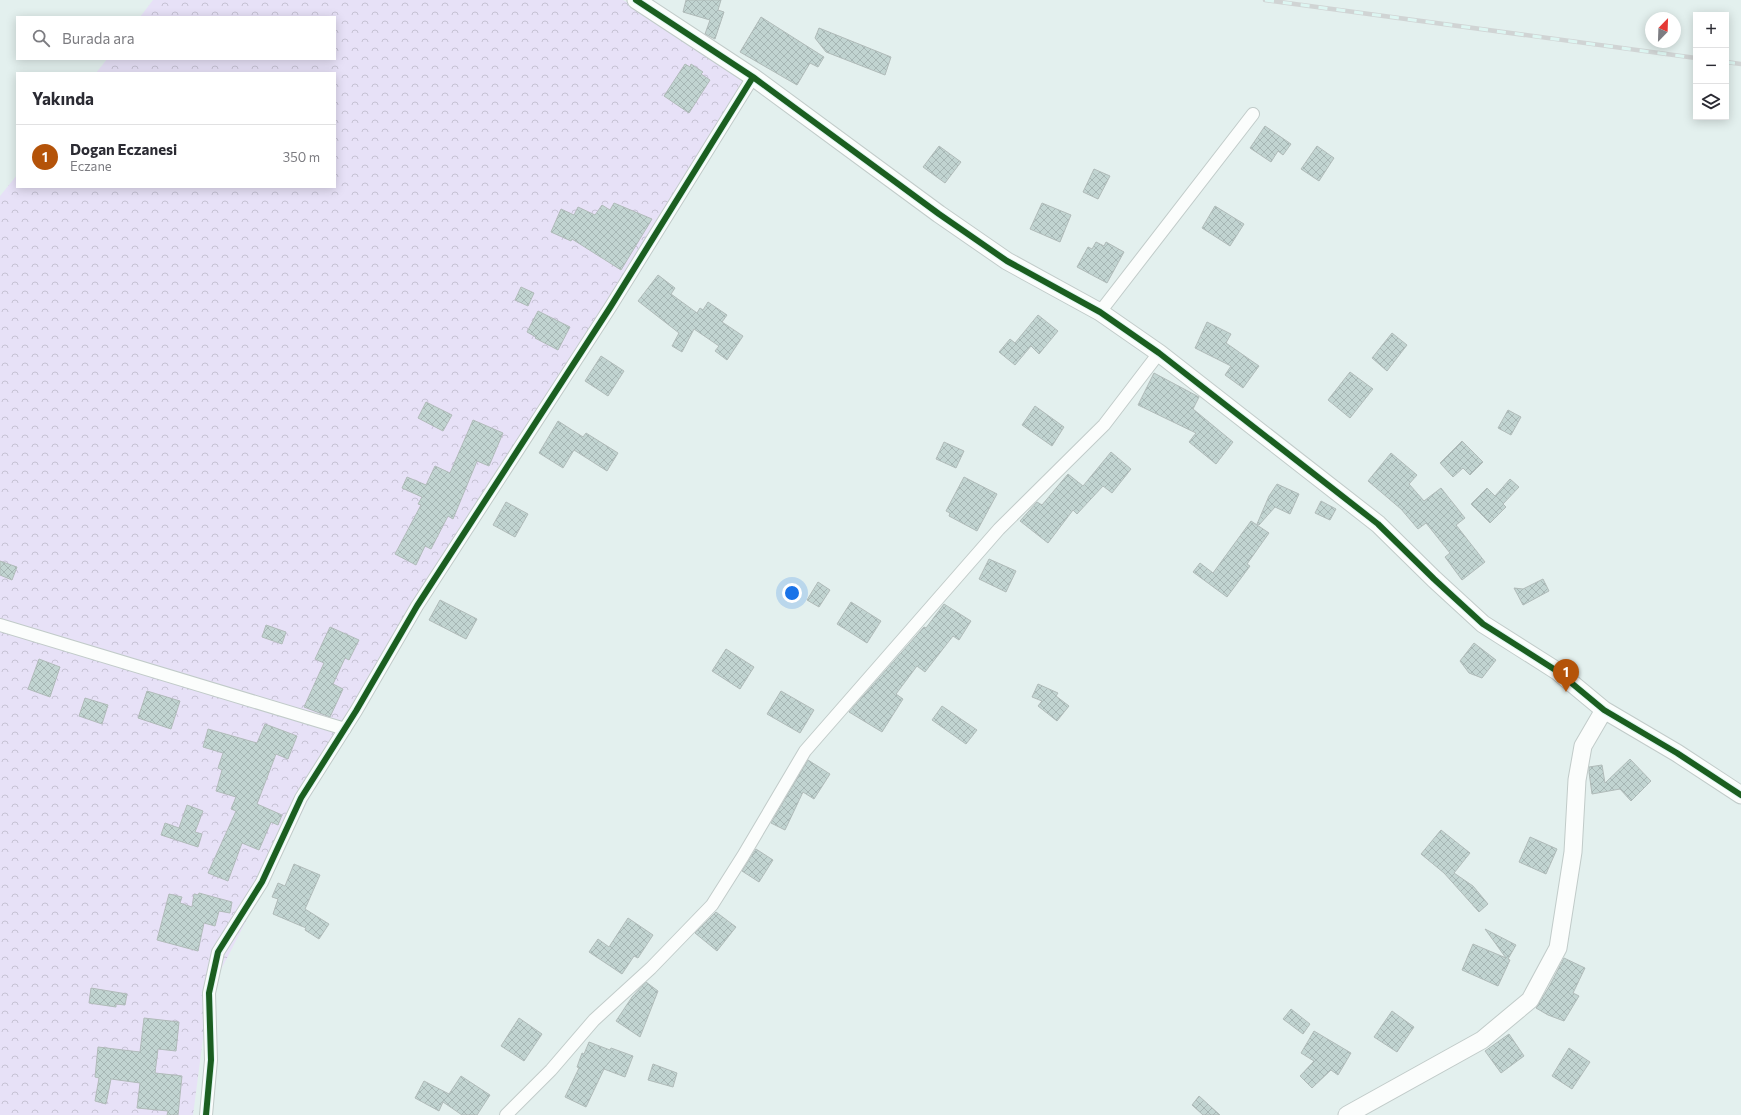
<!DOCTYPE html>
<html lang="tr">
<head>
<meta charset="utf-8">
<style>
	:root { --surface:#fff; --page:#f7f7f7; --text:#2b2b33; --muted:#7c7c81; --line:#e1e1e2; --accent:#b45309 }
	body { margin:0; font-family:Commissioner,sans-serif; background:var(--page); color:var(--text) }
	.controls { position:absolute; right:12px; top:12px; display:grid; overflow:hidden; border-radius:0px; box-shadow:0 2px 10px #0003 }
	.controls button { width:36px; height:36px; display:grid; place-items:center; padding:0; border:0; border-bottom:1px solid var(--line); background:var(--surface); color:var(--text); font:20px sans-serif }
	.compass { position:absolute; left:1645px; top:12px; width:36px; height:36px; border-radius:50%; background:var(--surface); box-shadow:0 2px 10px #0003; rotate:23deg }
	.you { position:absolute; left:792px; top:593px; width:14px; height:14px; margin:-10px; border:3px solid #fff; border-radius:50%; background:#1a73e8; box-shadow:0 0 0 6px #1a73e833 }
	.badge { display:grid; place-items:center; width:26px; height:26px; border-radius:50%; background:var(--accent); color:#fff; font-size:13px; font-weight:700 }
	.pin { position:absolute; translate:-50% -33px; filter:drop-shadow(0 1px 2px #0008) }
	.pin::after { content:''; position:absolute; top:21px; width:14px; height:12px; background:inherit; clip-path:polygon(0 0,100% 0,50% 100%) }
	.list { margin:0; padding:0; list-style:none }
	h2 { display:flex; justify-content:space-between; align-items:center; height:52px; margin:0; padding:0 16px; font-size:17px }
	h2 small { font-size:13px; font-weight:400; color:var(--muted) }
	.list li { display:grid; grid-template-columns:26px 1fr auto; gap:12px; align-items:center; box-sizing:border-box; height:64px; padding:0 16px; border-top:1px solid var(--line) }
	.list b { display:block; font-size:15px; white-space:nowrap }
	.list p { margin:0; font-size:13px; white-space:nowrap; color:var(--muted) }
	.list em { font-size:13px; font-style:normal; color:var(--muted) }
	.icon { flex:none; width:22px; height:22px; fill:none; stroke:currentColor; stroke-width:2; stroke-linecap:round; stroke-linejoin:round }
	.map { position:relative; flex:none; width:1741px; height:1115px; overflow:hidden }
	.search { position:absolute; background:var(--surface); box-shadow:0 2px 10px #0003; left:16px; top:16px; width:320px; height:44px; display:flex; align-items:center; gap:10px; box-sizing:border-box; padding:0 14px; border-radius:0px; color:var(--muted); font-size:15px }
	.panel { position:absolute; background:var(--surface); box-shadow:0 2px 10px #0003; left:16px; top:72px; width:320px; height:116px; border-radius:0px }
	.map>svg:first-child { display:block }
</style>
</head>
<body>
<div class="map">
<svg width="1741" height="1115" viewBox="0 0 1741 1115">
	<defs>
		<pattern id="forest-crowns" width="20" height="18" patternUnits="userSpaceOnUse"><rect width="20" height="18" fill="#e7e1f7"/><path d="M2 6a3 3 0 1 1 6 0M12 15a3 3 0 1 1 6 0" fill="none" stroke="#c6c2d4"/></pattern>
		<pattern id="building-cross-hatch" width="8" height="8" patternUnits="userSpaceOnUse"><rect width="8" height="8" fill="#c1d4d1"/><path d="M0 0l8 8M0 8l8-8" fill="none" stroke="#a6b6b4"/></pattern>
	</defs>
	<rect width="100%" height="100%" fill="#e3f0ee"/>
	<!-- forest -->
	<path fill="url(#forest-crowns)" d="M153,0H623L753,77L345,729L209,993L193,1115H0V196L17,175V187H335V73H96L107,59H335V17H140Z"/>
	<!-- building -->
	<path fill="url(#building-cross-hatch)" stroke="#b0bbb9" d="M686,0H721L718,10L724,12L715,39L705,34L710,20L683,12Z
		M761,17L824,57L818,67L810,63L797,85L740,52Z
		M819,28L891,57L885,75L826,52L815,38Z
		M685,64L690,67L691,64L703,72L701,74L710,80L689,113L664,96Z
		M1265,126L1291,144L1283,155L1278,151L1271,162L1250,148Z
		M939,146L961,162L945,183L923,167Z
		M1317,146L1334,158L1319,181L1301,169Z
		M1094,169L1110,176L1098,199L1083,192Z
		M614,203L652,219L621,270L572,239L571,241L551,232L561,209L574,215L578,207L595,215L602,205L610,210Z
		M1042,203L1071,215L1060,242L1030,229Z
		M1215,206L1244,224L1230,246L1202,228Z
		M1096,242L1104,246L1106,242L1124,252L1107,283L1077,267L1088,247L1092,249Z
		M658,275L675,288L671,294L697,313L700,308L703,310L708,302L727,315L722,322L743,336L727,360L715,351L719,346L694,329L682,352L672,346L679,333L638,301Z
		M521,287L534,293L528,306L515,300Z
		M538,311L570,327L558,350L535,338L536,337L527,332Z
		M1038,315L1058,331L1039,354L1031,346L1015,365L999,352L1010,339L1015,343Z
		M1207,322L1231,334L1226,343L1259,366L1243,388L1225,375L1231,366L1195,348Z
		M1392,333L1407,345L1387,371L1372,358Z
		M601,356L624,371L608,396L585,381Z
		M1350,372L1373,389L1350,418L1328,400Z
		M1154,373L1199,397L1193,409L1233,442L1216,464L1189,442L1196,433L1138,405Z
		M426,402L452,415L443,431L418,418Z
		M1035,406L1064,427L1052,446L1022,425Z
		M1508,410L1521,417L1511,435L1498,428Z
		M473,420L503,433L489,466L477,461L453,519L448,516L431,549L425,546L416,565L395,554L421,505L418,504L422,497L402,488L407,477L426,485L435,466L450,473Z
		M558,421L583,437L586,433L618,453L607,471L574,450L563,468L539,453Z
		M1462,441L1483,462L1470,475L1463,468L1453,477L1440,463Z
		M944,442L964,451L956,468L936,459Z
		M1111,452L1131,469L1112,493L1103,486L1077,514L1073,510L1048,543L1020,521L1037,502L1042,505L1068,474L1083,486Z
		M1391,453L1417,475L1409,484L1424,501L1441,488L1465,518L1456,525L1485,562L1462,580L1445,557L1450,553L1426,523L1418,529L1401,509L1368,481Z
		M964,477L997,494L977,531L949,516L950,513L946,511Z
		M1510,479L1519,487L1503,504L1506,507L1490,523L1471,504L1487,488L1495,496Z
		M1277,484L1299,494L1290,514L1275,507L1259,525L1257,524L1269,496Z
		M1321,501L1336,509L1330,520L1315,513Z
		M506,502L528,514L515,537L493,525Z
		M1251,521L1269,533L1247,564L1250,566L1227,597L1193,572L1200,563L1213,573Z
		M989,559L1016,571L1006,592L979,579Z
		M0,561L17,567L12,580L0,575Z
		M1543,579L1549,591L1523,605L1514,588L1523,589Z
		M818,582L830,590L819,607L807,600Z
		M440,600L477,619L466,639L429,620Z
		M851,602L881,621L867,643L837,624Z
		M944,604L971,621L959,640L953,636L925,672L917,666L896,694L903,699L882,732L849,712L924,627L926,628Z
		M266,625L286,632L282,644L262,637Z
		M330,627L359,640L349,660L345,658L333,684L343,689L330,717L304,707L324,663L315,659Z
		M1474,643L1496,660L1482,678L1469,673L1460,661Z
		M726,649L754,667L740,689L712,671Z
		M39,659L60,667L50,697L28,689Z
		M1038,684L1058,693L1056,696L1069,706L1057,721L1038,706L1042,701L1032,697Z
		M147,691L180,701L171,729L138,718Z
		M781,691L814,710L800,733L767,714Z
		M85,698L108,705L102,724L79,716Z
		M942,706L977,730L966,744L932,720Z
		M265,724L297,736L288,759L276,754L257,804L282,815L278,825L271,822L259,850L242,843L228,881L208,873L236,811L231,809L236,797L216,791L222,770L218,768L223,753L203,747L208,729L257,743Z
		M1630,759L1651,781L1631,801L1620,789L1592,794L1589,772V767L1602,765L1605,783Z
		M808,760L830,774L814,799L803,792L785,830L771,823Z
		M187,805L203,811L195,832L202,834L198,847L161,835L165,823L179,828Z
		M1441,830L1470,853L1454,873L1473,886L1488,904L1479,912L1444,873L1421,854Z
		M1530,837L1557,849L1546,874L1519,862Z
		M756,849L773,860L759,882L742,871Z
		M294,864L320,875L305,909L329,924L319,939L305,930L306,928L273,914L278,899L272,897L278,883L285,886Z
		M199,893L232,902L230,913L219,911L215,926L204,923L198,951L157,940L169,894L182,897L180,903L192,907L194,894L198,895Z
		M716,912L736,927L717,951L695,933Z
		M628,918L653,935L638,958L634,956L622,974L589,952L598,939L609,947Z
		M1485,929L1516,945L1508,959L1510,960L1498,986L1462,970L1473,944L1506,958Z
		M1564,958L1585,968L1573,993L1579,996L1564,1021L1548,1015L1536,1008L1549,987Z
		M646,982L658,991L640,1037L616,1021L632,997Z
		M91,988L127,994L125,1005L116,1004V1007L89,1003Z
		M1291,1009L1310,1024L1303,1034L1283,1019Z
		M1392,1011L1414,1027L1397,1052L1374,1037Z
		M144,1018L179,1022L176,1051L158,1049L155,1073L182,1076L178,1115H167L168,1111L137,1108L140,1083L111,1079L106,1104L95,1101L99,1078L95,1077L98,1047L140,1052Z
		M519,1018L542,1034L524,1061L501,1046Z
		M1314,1031L1351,1053L1338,1075L1331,1070L1312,1088L1300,1076L1314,1061L1301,1053Z
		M1509,1034L1524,1056L1501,1073L1485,1051Z
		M589,1042L610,1050L611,1048L633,1056L625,1077L604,1069L586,1107L565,1097L579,1068L577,1067L582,1053L584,1054Z
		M1569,1048L1590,1062L1572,1089L1552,1076Z
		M653,1064L677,1073L673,1087L648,1080Z
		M461,1076L490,1095L477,1115H462L443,1102L439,1111L415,1098L424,1081L449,1094Z
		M1199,1096L1220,1115H1203L1192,1105Z"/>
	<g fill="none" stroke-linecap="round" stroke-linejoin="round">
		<!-- street casing -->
		<g stroke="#c1cbc9" stroke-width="14">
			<path id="street" d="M1100,312L1253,114
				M0,625L345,729
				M206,1115L211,1060L209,993L218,952L262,882L301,798L356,711L417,606L611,306L753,77
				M506,1115L551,1070L594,1020L651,968L712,905L743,856L805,751L999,529L1104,425L1159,353"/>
		</g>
		<!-- secondary casing -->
		<g stroke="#c1cbc9" stroke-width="19">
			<path id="secondary" d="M636,0L753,77L939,214L1007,261L1100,312L1159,353L1378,524L1434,579L1483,624L1557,671L1604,710L1677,753L1741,795
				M1347,1115L1482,1040L1530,1000L1558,948L1573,852L1577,780L1583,746L1604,710"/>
		</g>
		<!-- street -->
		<use href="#street" stroke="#fbfdfc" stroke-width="12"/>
		<!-- secondary -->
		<use href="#secondary" stroke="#fbfdfc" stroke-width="17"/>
		<!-- rail casing -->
		<g stroke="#d0d4d4" stroke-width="4.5">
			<path id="rail" d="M1265,0L1696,58
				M1726,62L1741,64"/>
		</g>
		<!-- rail -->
		<use href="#rail" stroke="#ddf6f2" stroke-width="3" stroke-dasharray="9" stroke-linecap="butt"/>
		<!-- cycleway casing -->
		<g stroke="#ddf6f2" stroke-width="8">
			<path id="cycleway" d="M636,0L753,77L939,214L1007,261L1100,312L1159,353L1378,524L1434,579L1483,624L1557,671L1604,710L1677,753L1741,795
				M206,1115L211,1060L209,993L218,952L262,882L301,798L356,711L417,606L611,306L753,77"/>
		</g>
		<!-- cycleway -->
		<use href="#cycleway" stroke="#1b5e20" stroke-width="6"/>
	</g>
</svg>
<div class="controls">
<button>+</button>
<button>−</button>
<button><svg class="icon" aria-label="layers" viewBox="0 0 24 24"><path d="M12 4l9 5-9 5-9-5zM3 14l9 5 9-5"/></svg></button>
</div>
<svg class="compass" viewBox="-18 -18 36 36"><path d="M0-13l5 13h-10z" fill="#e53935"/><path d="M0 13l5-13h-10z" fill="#7c7c81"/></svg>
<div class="you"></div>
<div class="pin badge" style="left:1566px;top:692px">1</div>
<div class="search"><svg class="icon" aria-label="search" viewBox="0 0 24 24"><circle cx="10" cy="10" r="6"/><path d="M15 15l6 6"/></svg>Burada ara</div>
<section class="panel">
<h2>Yakında<small></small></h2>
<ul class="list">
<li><span class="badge">1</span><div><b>Dogan Eczanesi</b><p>Eczane</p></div><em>350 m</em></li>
</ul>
</section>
</div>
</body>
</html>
